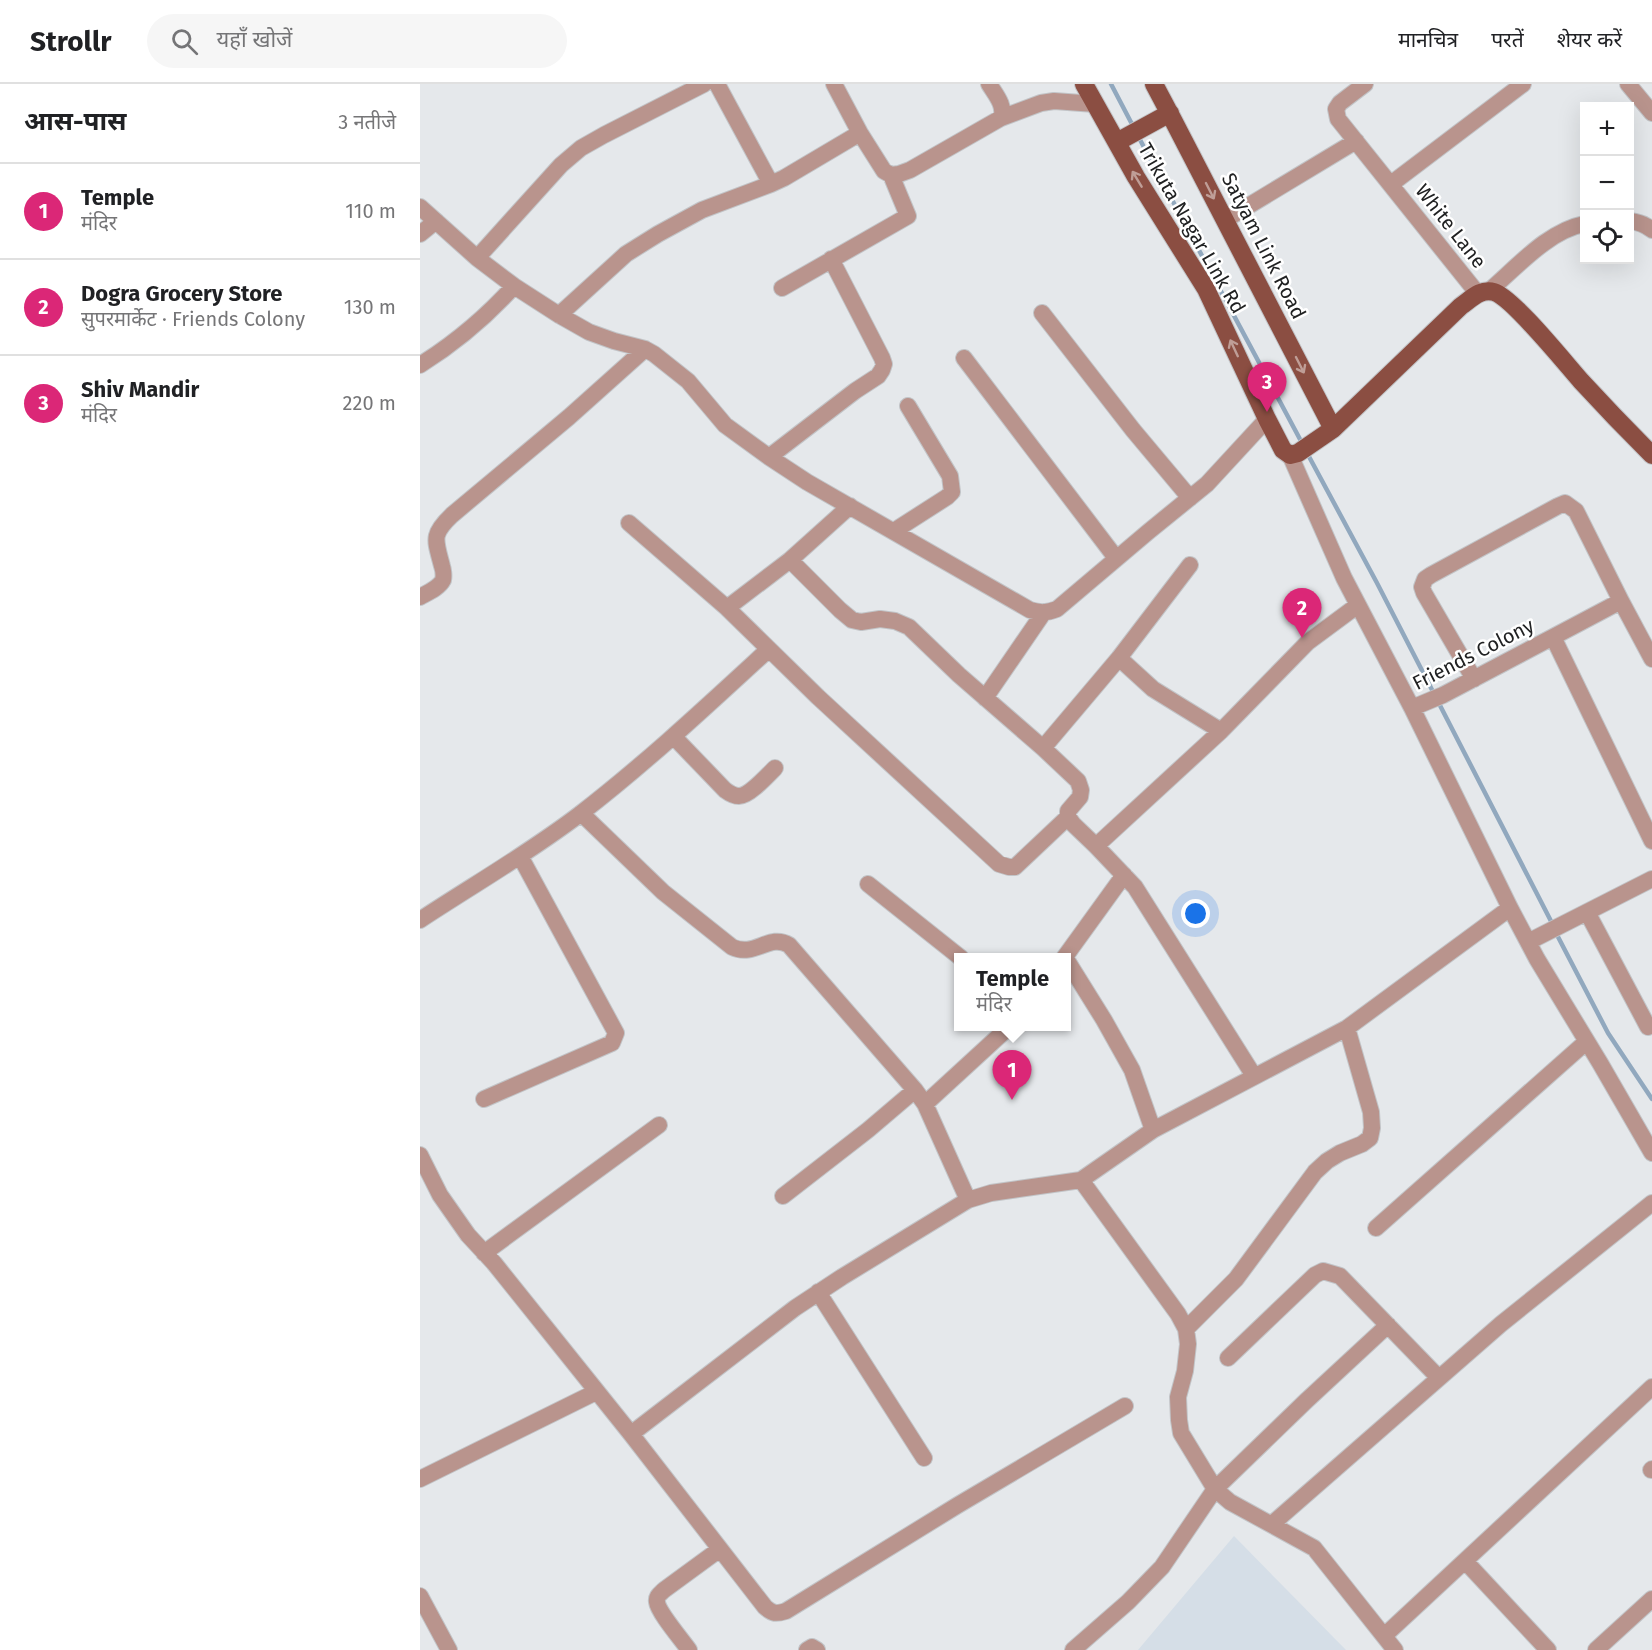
<!DOCTYPE html>
<html lang="hi">
<head>
<meta charset="utf-8">
<style>
	:root { --surface:#fff; --page:#f6f6f6; --text:#202124; --muted:#757577; --line:#e0e0e0; --accent:#db2777 }
	body { margin:0; font-family:"Fira Sans","Noto Sans Devanagari",sans-serif; background:var(--page); color:var(--text) }
	.controls { position:absolute; right:18px; top:18px; display:grid; overflow:hidden; border-radius:0px; box-shadow:0 6px 24px #0002 }
	.controls button { width:54px; height:54px; display:grid; place-items:center; padding:0; border:0; border-bottom:2px solid var(--line); background:var(--surface); color:var(--text); font:30px sans-serif }
	.you { position:absolute; left:776px; top:830px; width:21px; height:21px; margin:-15px; border:4px solid #fff; border-radius:50%; background:#1a73e8; box-shadow:0 0 0 9px #1a73e833 }
	.badge { display:grid; place-items:center; width:39px; height:39px; border-radius:50%; background:var(--accent); color:#fff; font-size:20px; font-weight:700 }
	.pin { position:absolute; translate:-50% -50px; filter:drop-shadow(0 2px 3px #0008) }
	.pin::after { content:''; position:absolute; top:32px; width:21px; height:18px; background:inherit; clip-path:polygon(0 0,100% 0,50% 100%) }
	.popup { position:absolute; left:534px; top:869px; width:117px; height:78px; box-sizing:border-box; display:grid; place-content:center; border-radius:0px; background:var(--surface); filter:drop-shadow(0 2px 4px #0005); font-size:20px; white-space:nowrap; color:var(--muted) }
	.popup b { font-size:22px; color:var(--text) }
	.popup::after { content:''; position:absolute; left:50%; top:100%; margin-left:-12px; border:12px solid transparent; border-top-color:var(--surface) }
	.list { margin:0; padding:0; list-style:none }
	h2 { display:flex; justify-content:space-between; align-items:center; height:78px; margin:0; padding:0 24px; font-size:26px }
	h2 small { font-size:20px; font-weight:400; color:var(--muted) }
	.list li { display:grid; grid-template-columns:39px 1fr auto; gap:18px; align-items:center; box-sizing:border-box; height:96px; padding:0 24px; border-top:2px solid var(--line) }
	.list b { display:block; font-size:22px; white-space:nowrap }
	.list p { margin:0; font-size:20px; white-space:nowrap; color:var(--muted) }
	.list em { font-size:20px; font-style:normal; color:var(--muted) }
	.icon { flex:none; width:33px; height:33px; fill:none; stroke:currentColor; stroke-width:2; stroke-linecap:round; stroke-linejoin:round }
	.map { position:relative; flex:none; width:1232px; height:1566px; overflow:hidden }
	header { display:flex; align-items:center; gap:36px; box-sizing:border-box; height:84px; padding:0 30px; background:var(--surface); border-bottom:2px solid var(--line) }
	header strong { font-size:28px }
	nav { display:flex; gap:33px; margin-inline-start:auto; font-size:21px }
	.search { width:420px; height:54px; background:var(--page); display:flex; align-items:center; gap:15px; box-sizing:border-box; padding:0 21px; border-radius:33px; color:var(--muted); font-size:22px }
	main { display:flex }
	aside { flex:1; background:var(--surface) }
	.map>svg:first-child { display:block }
</style>
</head>
<body>
<header>
<strong>Strollr</strong>
<div class="search"><svg class="icon" aria-label="search" viewBox="0 0 24 24"><circle cx="10" cy="10" r="6"/><path d="M15 15l6 6"/></svg>यहाँ खोजें</div>
<nav><a>मानचित्र</a><a>परतें</a><a>शेयर करें</a></nav>
</header>
<main>
<aside>
<h2>आस-पास<small>3 नतीजे</small></h2>
<ul class="list">
<li><span class="badge">1</span><div><b>Temple</b><p>मंदिर</p></div><em>110 m</em></li>
<li><span class="badge">2</span><div><b>Dogra Grocery Store</b><p>सुपरमार्केट · Friends Colony</p></div><em>130 m</em></li>
<li><span class="badge">3</span><div><b>Shiv Mandir</b><p>मंदिर</p></div><em>220 m</em></li>
</ul>
</aside>
<div class="map">
<svg width="1232" height="1566" viewBox="0 0 1232 1566">
	<rect width="100%" height="100%" fill="#e5e8eb"/>
	<!-- built -->
	<path fill="#d5dee7" d="M814,1452L926,1566H718Z"/>
	<g fill="none" stroke-linecap="round" stroke-linejoin="round">
		<!-- stream -->
		<path stroke="#91a8be" stroke-width="4.5" d="M691,0L714,44
			M718,52L882,359
			M886,367L957,499L1133,841
			M1136,849L1188,949L1232,1015"/>
		<!-- minor casing -->
		<g stroke="#c2c4c7" stroke-width="18">
			<path id="minor" d="M297,0L351,100
				M945,0L920,19L916,25L918,35L1058,210
				M1208,0L1232,29
				M581,34L621,19L634,17L675,20
				M471,91L479,90L490,86L581,34C586,22 575,10 569,0
				M971,100L1103,0
				M0,123L57,174L94,202L139,231L169,248L194,257L225,265L234,270L268,297L305,341L349,373L387,398L610,526C620,529 627,529 637,525L728,448L787,400L847,335
				M805,136L936,57
				M1210,137C1219,138 1225,140 1232,146
				M0,150L16,137
				M57,174L141,81L161,64L184,51L284,0
				M362,204L488,132L471,91L464,87L440,49L414,0
				M1069,207C1097,183 1128,147 1164,140
				M622,229L713,346L770,414
				M139,231L206,170L238,150L282,126L351,100L364,94L440,49
				M544,274L696,474
				M0,281C35,259 67,232 94,202
				M870,371L924,494L992,624L1090,824L1117,875L1180,979L1232,1069
				M349,373L435,307L458,292L462,286L464,280L462,274L411,175
				M209,439L307,524L398,613L579,780L589,783H595L648,733
				M474,447L527,413L532,408L530,392L488,322
				M370,476L420,526L432,536L441,538L460,535L475,537L489,543L539,591L623,664L658,697L661,706L660,713L648,727V733L653,740L676,762L715,803L834,992
				M0,513C7,509 19,504 23,496C24,492 23,485 22,482C15,455 11,451 32,431L149,333L225,265
				M307,524L370,476L430,422
				M1133,553L1201,517L1232,575
				M699,574L733,605L801,647
				M1054,595L1004,509L1002,503L1005,495L1011,491L1138,422L1145,419L1156,427L1201,517
				M565,614L624,528
				M992,624L1023,611L1133,553L1232,757
				M254,653L305,706C309,709 313,712 319,712C329,712 348,691 355,684
				M623,664L699,574L770,481
				M161,729L243,808L312,863C335,874 349,849 369,861L495,1006L505,1020L548,1116
				M676,762L801,647L888,558L938,521
				M448,800L541,874
				M1167,828L1228,943
				M0,836C53,801 109,769 160,730C226,679 287,622 349,565
				M1108,858L1232,795
				M644,874L704,791
				M646,875L684,936L712,986L733,1046
				M927,944L951,1028L952,1044L950,1054L942,1060L920,1069L907,1077L895,1088L816,1195L766,1245L768,1260L765,1287L758,1313L759,1336L761,1349L795,1405L810,1418L894,1464L975,1566
				M64,1015L192,959L196,949L100,772
				M505,1020L590,942
				M0,1071L20,1111L48,1151L74,1179L211,1350L345,1523C353,1530 356,1530 366,1527L538,1421L705,1322
				M661,1096L758,1230L766,1245
				M363,1112L448,1046L495,1006
				M956,1144L1166,958
				M64,1169L239,1041
				M398,1208L504,1374
				M808,1274L895,1191L903,1187L920,1192L1019,1294
				M211,1350L375,1224L422,1193L548,1116L571,1109L661,1096L733,1046L927,944L1090,824
				M1231,1386L1232,1385
				M0,1395L176,1308
				M852,1440L1081,1240L1232,1119
				M1045,1477L1128,1566
				M0,1512L29,1566
				M964,1552L1232,1303
				M269,1566C262,1556 238,1528 237,1518C236,1512 240,1510 244,1506L300,1465
				M387,1566L392,1563L397,1566
				M653,1566L708,1518L742,1483L795,1405L886,1317L968,1241
				M1176,1566L1232,1515"/>
		</g>
		<!-- major casing -->
		<g stroke="#c2c4c7" stroke-width="20">
			<path id="major" d="M664,0L716,93L786,205L847,335L863,366L870,371L878,369L913,345L1041,222C1051,215 1061,204 1074,208C1093,214 1145,279 1161,297C1184,322 1208,347 1232,371
				M734,0L752,34L913,345
				M697,58L750,29"/>
		</g>
		<!-- minor -->
		<use href="#minor" stroke="#b9948d" stroke-width="16"/>
		<!-- major -->
		<use href="#major" stroke="#8b4e42" stroke-width="18"/>
	</g>
	<!-- one-way arrows -->
	<defs><path id="oneway-shaft" d="M-6 0H5M1.5-3L5.5 0L1.5 3" fill="none" stroke-width="1.6" stroke-linecap="round" stroke-linejoin="round" transform="scale(1.5)"/></defs>
	<g stroke="#bf9e97">
		<use href="#oneway-shaft" transform="translate(717 95) rotate(-121)"/>
		<use href="#oneway-shaft" transform="translate(790 107) rotate(63)"/>
		<use href="#oneway-shaft" transform="translate(814 264) rotate(-115)"/>
		<use href="#oneway-shaft" transform="translate(880 281) rotate(63)"/>
	</g>
	<g text-anchor="middle" dominant-baseline="central" stroke-width="5" stroke-linejoin="round" paint-order="stroke">
		<!-- street labels -->
		<g font-size="20" fill="#202122" stroke="#fff">
			<text transform="translate(1031 142) rotate(52)">White Lane</text>
			<text transform="translate(772 144) rotate(60)">Trikuta Nagar Link Rd</text>
			<text transform="translate(844 162) rotate(63)">Satyam Link Road</text>
			<text transform="translate(1053 570) rotate(-27)">Friends Colony</text>
		</g>
	</g>
</svg>
<div class="controls">
<button>+</button>
<button>−</button>
<button><svg class="icon" aria-label="locate" viewBox="0 0 24 24"><circle cx="12" cy="12" r="6"/><path d="M12 2v4M12 18v4M2 12h4M18 12h4"/></svg></button>
</div>
<div class="you"></div>
<div class="pin badge" style="left:592px;top:1016px">1</div>
<div class="popup"><b>Temple</b>मंदिर</div>
<div class="pin badge" style="left:882px;top:554px">2</div>
<div class="pin badge" style="left:847px;top:328px">3</div>
</div>
</main>
</body>
</html>
